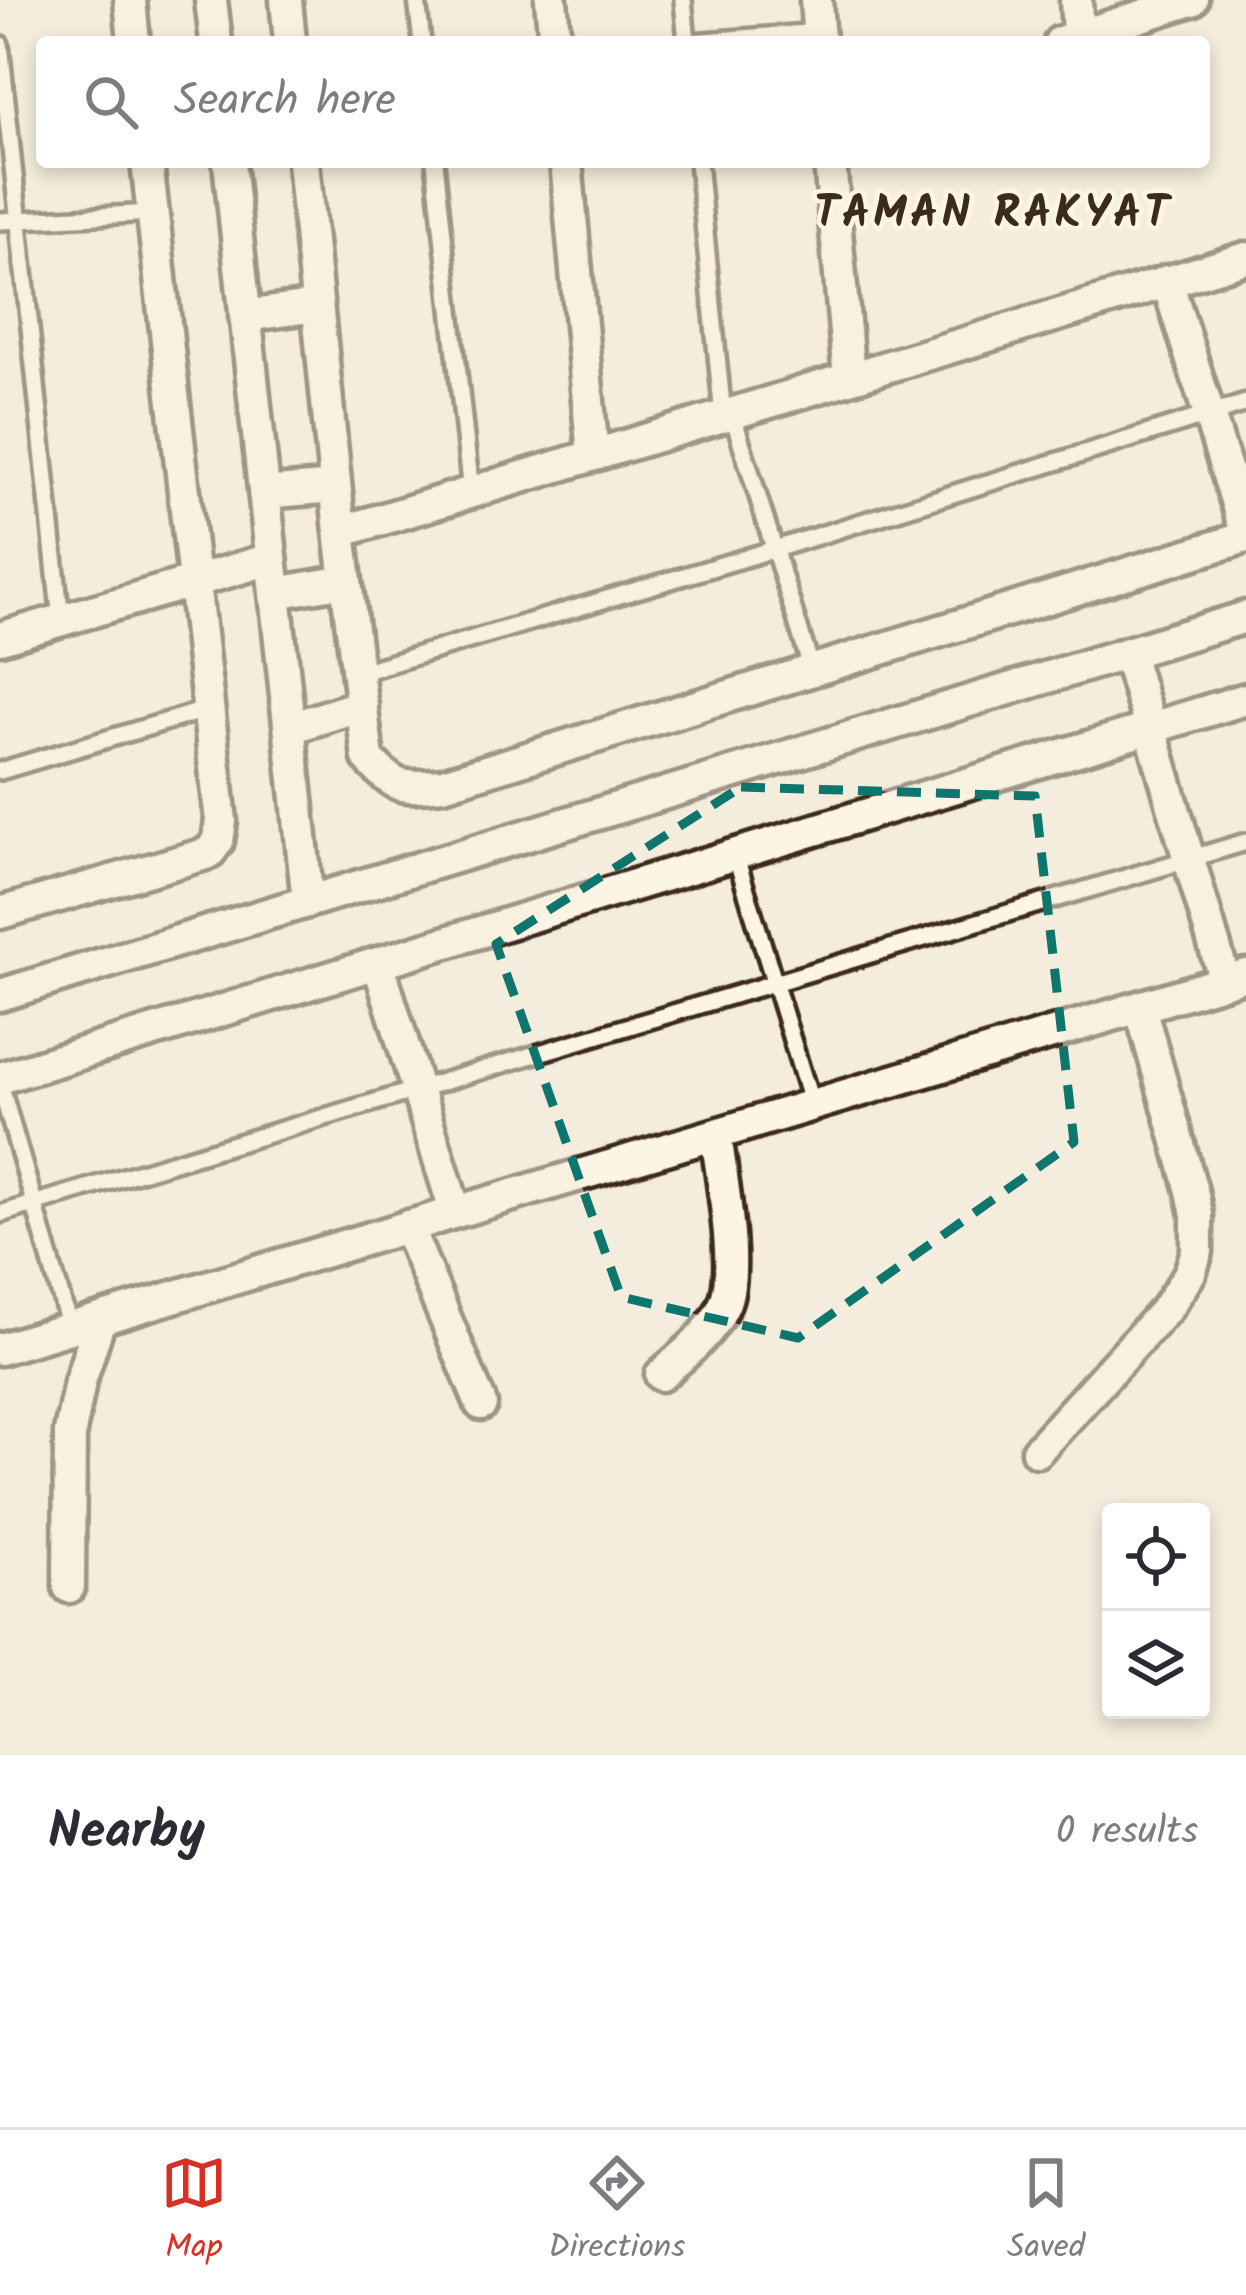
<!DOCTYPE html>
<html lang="en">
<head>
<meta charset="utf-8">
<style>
	:root { --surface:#fff; --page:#f7f7f7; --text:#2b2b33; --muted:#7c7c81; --line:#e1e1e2; --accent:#d93025 }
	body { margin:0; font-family:Kalam,sans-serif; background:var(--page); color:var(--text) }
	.controls { position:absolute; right:36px; bottom:36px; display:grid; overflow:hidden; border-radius:12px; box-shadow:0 6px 18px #0003 }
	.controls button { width:108px; height:108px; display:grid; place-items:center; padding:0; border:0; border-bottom:3px solid var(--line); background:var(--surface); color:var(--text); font:60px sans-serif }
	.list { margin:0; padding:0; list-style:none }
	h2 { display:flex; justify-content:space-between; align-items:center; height:156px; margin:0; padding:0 48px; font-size:51px }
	h2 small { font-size:39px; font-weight:400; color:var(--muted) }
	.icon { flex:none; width:66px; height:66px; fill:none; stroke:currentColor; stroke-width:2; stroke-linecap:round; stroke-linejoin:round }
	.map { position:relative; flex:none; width:1246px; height:1755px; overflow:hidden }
	.search { position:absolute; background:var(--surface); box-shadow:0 6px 18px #0003; left:36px; right:36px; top:36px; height:132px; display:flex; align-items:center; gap:30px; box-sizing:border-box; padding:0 42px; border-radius:12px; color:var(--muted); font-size:45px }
	.sheet { height:372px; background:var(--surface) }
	nav { display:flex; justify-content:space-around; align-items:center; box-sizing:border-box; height:168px; border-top:3px solid var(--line); background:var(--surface); font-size:33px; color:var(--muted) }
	nav a { display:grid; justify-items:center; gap:6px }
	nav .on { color:var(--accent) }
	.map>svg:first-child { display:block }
</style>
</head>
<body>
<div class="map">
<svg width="1246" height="1755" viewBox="0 0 1246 1755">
	<rect width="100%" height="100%" fill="#f4eddd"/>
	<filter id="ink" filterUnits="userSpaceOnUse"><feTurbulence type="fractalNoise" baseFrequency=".00833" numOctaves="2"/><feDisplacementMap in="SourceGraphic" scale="24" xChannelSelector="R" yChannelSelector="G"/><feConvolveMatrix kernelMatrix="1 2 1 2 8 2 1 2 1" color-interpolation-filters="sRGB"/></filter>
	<g filter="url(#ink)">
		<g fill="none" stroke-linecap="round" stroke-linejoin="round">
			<!-- service casing -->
			<g stroke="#3b2a1e" stroke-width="24">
				<path id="service" d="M417,0L422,42
					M683,0L687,42
					M691,42L819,32
					M0,44L61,621
					M435,162L471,492
					M698,162L723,416
					M0,221L153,213
					M732,413L812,670
					M358,673L775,549L1246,403
					M0,771L208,709
					M735,854L812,1105
					M0,1084L70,1328
					M0,1214L1246,842"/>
			</g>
			<!-- minor casing -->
			<g stroke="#3b2a1e" stroke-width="39">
				<path id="minor" d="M130,0L134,42
					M211,0L216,42
					M286,0L290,42
					M551,0L555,42
					M816,0L819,42
					M1076,0L1078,36
					M1060,42L1192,0
					M229,162L308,902
					M303,162L340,532L368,758C397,790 400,788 443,784L1246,537
					M566,162L593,455
					M830,162L849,378
					M1167,281L1246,532
					M245,316L317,306
					M264,493L335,487
					M340,532L1246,258
					M275,593L346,581
					M0,638L271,559
					M1128,653L1225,981
					M290,728L362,705
					M0,913L209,853L218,841L221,821L147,162
					M378,963L455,1211
					M0,995L1246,617
					M0,1078L1246,699
					M407,1226L481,1404
					M0,1349L1246,975
					M661,1375C684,1354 711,1334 724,1305C740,1270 721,1175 716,1134
					M1037,1451L1167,1308L1190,1273L1197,1251V1215L1192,1191L1140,1007
					M69,1587L70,1432L80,1382L100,1319"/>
			</g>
			<!-- service -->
			<use href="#service" stroke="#fcf5e5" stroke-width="15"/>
			<!-- minor -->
			<use href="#minor" stroke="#fcf5e5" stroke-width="30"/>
		</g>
	</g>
	<!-- marked area -->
	<path d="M0 0H1246V1755H0ZM741,787L1035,796L1074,1142L798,1338L621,1297L496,944Z" fill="#f4eddd" fill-opacity=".55" fill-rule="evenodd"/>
	<path fill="none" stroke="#0f766e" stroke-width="9" stroke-dasharray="24 15" stroke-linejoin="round" d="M741,787L1035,796L1074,1142L798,1338L621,1297L496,944Z"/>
	<g text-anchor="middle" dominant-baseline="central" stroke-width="9" stroke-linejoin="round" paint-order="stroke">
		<!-- district labels -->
		<g font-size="45" font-weight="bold" letter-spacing="3" fill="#3b2a1e" stroke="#fcf5e5">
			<text x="993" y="215">TAMAN RAKYAT</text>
		</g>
	</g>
</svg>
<div class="controls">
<button><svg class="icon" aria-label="locate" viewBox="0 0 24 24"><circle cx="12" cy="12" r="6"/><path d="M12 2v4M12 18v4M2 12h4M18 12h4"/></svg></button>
<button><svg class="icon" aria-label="layers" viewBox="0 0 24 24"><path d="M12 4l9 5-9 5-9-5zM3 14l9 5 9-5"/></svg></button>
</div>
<div class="search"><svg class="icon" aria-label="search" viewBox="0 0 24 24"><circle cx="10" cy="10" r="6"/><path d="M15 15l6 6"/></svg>Search here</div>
</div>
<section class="sheet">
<h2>Nearby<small>0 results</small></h2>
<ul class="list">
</ul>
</section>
<nav>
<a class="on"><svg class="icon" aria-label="map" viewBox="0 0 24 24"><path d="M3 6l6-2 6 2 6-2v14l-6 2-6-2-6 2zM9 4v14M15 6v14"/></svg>Map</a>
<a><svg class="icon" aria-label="directions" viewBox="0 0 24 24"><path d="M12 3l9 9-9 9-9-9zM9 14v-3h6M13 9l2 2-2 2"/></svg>Directions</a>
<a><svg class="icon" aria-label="saved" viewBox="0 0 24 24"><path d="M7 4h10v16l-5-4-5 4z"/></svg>Saved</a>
</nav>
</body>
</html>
